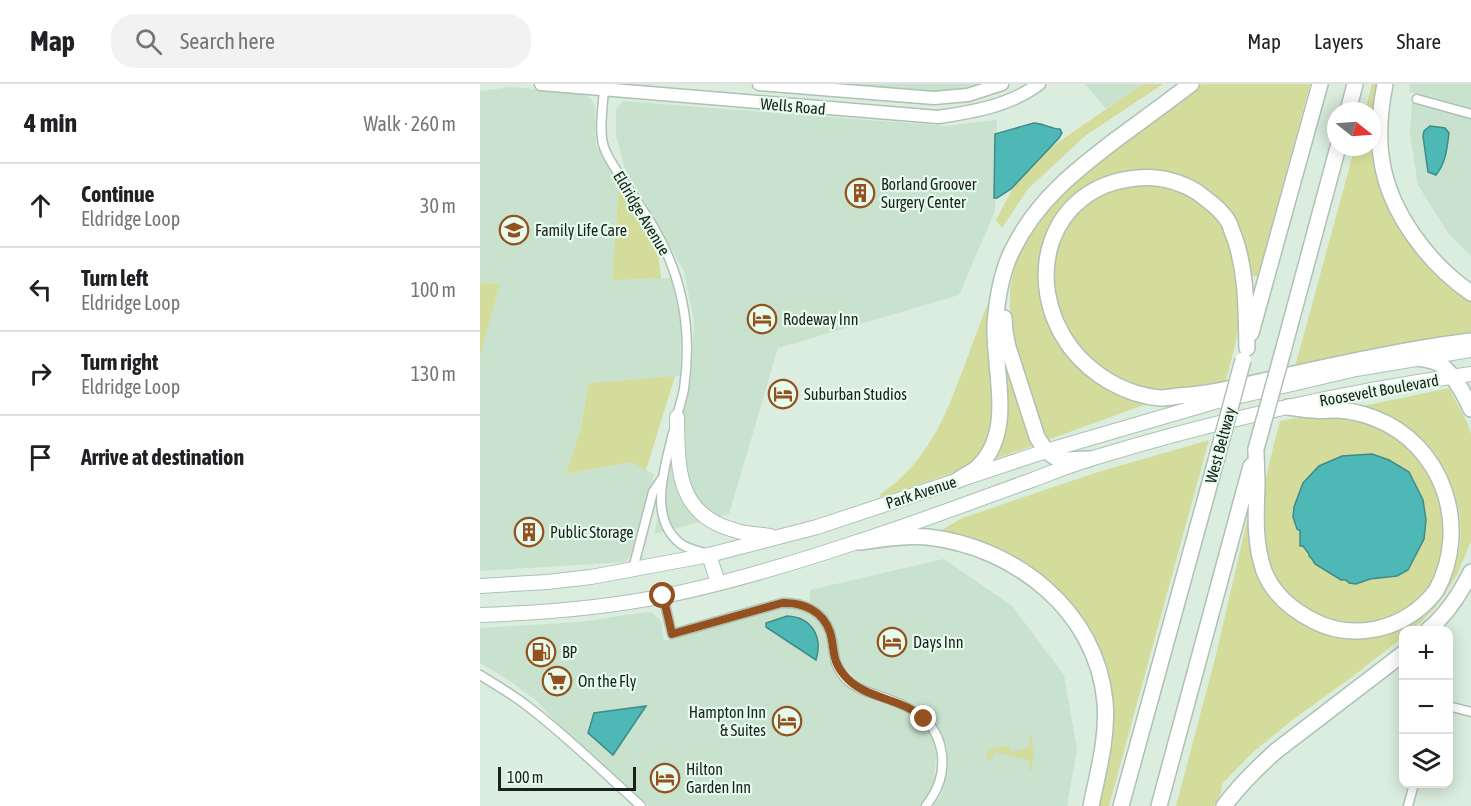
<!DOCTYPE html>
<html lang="en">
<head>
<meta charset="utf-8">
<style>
	:root { --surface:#fff; --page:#f2f2f2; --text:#202124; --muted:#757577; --line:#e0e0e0 }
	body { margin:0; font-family:"Asap Condensed",sans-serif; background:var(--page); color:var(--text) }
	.controls { position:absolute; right:18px; bottom:18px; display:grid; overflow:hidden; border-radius:12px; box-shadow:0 3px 15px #0003 }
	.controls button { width:54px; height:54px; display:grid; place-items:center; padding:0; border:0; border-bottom:2px solid var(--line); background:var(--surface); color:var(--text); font:30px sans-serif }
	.compass { position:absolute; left:847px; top:18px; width:54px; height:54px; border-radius:50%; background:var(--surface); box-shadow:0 3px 15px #0003; rotate:107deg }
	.scale { position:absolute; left:18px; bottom:15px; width:138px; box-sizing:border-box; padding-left:6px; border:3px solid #1a211c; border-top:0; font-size:16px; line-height:21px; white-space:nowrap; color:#1a211c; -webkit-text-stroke:4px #e7fbec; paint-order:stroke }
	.stop { position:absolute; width:18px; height:18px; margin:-14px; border:4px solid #93511f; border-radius:50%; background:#fff }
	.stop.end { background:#93511f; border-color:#fff; box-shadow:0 2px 6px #0008 }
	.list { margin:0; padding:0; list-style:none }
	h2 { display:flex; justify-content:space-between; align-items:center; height:78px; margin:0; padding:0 24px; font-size:26px }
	h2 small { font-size:20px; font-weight:400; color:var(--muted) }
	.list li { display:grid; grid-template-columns:39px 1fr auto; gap:18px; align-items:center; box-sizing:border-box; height:84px; padding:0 24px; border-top:2px solid var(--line) }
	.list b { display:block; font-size:22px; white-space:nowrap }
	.list p { margin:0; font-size:20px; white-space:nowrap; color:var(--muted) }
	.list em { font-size:20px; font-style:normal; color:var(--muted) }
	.icon { flex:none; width:33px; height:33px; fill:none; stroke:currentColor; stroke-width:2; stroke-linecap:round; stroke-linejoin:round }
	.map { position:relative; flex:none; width:991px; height:722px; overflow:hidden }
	header { display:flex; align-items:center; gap:36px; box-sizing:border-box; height:84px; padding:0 30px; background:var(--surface); border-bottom:2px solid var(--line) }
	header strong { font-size:28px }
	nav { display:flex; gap:33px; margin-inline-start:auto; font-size:21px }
	.search { width:420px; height:54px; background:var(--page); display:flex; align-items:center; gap:15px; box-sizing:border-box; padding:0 21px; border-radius:24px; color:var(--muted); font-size:22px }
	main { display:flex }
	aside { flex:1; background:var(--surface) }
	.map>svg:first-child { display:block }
</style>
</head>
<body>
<header>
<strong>Map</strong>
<div class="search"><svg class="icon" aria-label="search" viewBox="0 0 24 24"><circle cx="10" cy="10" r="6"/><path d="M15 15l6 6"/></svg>Search here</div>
<nav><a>Map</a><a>Layers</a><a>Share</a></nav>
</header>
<main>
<aside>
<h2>4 min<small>Walk · 260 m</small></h2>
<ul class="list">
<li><svg class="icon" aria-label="ahead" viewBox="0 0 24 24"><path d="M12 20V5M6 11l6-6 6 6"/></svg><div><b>Continue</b><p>Eldridge Loop</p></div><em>30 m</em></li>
<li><svg class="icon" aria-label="left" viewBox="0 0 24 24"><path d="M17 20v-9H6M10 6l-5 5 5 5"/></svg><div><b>Turn left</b><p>Eldridge Loop</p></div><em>100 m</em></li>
<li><svg class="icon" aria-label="right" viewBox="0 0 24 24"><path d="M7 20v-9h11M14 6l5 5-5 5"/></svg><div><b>Turn right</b><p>Eldridge Loop</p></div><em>130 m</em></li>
<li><svg class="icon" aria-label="arrive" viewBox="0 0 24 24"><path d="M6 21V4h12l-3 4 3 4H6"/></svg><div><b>Arrive at destination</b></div></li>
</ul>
</aside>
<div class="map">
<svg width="991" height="722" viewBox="0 0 991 722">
	<rect width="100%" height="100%" fill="#daedde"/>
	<!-- built -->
	<path fill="#c8e2ce" d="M347,0H500L489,4L457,8Z
		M605,0H663L626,25Z
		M930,0H991V25L929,8Z
		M33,3L104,10L112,16L115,25L116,61L139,100L132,195L192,194L201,243L200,292L109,299L100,348L94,364L86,390L151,378L174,390L156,465L145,478L0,487V272L20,200L0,199V7Z
		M143,17L465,42L517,36L515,127L479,211L298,264L249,430L174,450L211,296L214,237L204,187L144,82L136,51V25Z
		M932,18L991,34V172L968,149L938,101L930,50Z
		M464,475L532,522L584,591L597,666L587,722H454L462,709L468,687L467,663L458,641L436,621L379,598L373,593L363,582L358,566L357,554L352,540L345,530L330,519V506Z
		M302,524H314L329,529L341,540L346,553L349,577L357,591L372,607L429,630L444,641L453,653L456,670L454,699L448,711L440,722H169L75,638L57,617L27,595L0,579V544L101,538L166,528L172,529L181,537L184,557Z"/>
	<!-- green -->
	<path fill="#d4dc9b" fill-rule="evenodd" d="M663,0H683L605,52L547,106L522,144L516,136L545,81Z
		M722,0H830L778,193L770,191L768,172L765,158L757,142L702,95L613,102L562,178L586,264L675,317L570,355H567L563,351L540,285L530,239V204L535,183L541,165L569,117L670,35Z
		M892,0H900L907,117L991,214V253L815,283L875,63H892V27H885Z
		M665,99L692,102L730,122L755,163L760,234L755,262L745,300L678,309L631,294L599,266L577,226L571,180L583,147L597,127L626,106Z
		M139,100L179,174L181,194L132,196Z
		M0,199L20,200L0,272Z
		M513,206L555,361L401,413L399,411C450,377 466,330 487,275C495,252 504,229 513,206Z
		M195,292L166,386L151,378L86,390L94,364L100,348L109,299Z
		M969,304L988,340L991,350V457L977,491L965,510L955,524L932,546H924L923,553L872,593L815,634L773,668L742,700L741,709L734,722H696L736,571L767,437L772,439L805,524L885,550C904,539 923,529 942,518C948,515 958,511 962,506C968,500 973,490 975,482C988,443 978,404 954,372L878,323Z
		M833,331H866L923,353L968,416C967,429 965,485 960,493C956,499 939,518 933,523C929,527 922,529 917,531C867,554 804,530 788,476C774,428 788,383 800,337ZM814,423L917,492L890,495L876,500L867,496H861L832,474L823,462H820V447C813,441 813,432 814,423Z
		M729,356L629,722H615L629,609L574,507L457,449L482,434L618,388Z
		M550,653L552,654L554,670L551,687L548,685L550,677L515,668L511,676L507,674V668L510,666L529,661L531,668L550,663L549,655Z"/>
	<!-- water -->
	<path fill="#4db8b5" stroke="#3e8b87" stroke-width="1.5" d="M554,39C566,40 571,45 580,45L582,49L579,54L531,105L517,114H514L515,50Z
		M950,42L965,44L969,49C967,64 966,79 956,91L948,88L943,52L944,47Z
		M892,370L909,376L929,388L943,416L946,436L944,455L928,486L917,492L890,495L876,500L869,499L866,496H861L835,480L832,475L829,472V470L823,462H820V447L817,445L813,433L814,423L823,399L839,382L862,372Z
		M307,532C332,533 343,553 336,576L286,543V539Z
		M166,622L133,671L108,649L114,629Z"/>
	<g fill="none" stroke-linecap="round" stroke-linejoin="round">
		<!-- minor casing -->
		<g stroke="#aec1b3" stroke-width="11">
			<path id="minor" d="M124,5C123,22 119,43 123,60C126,72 134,82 140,92C152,110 165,128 175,146C204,196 212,249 204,305C202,316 198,326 196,337
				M937,15L991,30
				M193,349C185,383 167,434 201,460C208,465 219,467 227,470
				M153,485L173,408L181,396
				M183,512L192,550L302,519C323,518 343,527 350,548C356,567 350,577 366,595C374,603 384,607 394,610C427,622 457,631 462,671C464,691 458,706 446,722
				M0,591C16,601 32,610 46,621C87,652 123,688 161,722
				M968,622L991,628
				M928,722L934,700"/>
		</g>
		<!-- secondary casing -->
		<g stroke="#aec1b3" stroke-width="15">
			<path id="secondary" d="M61,0L458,33C493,28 529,22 559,0
				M279,0L454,14L488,11L522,0"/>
		</g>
		<!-- trunk casing -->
		<g stroke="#aec1b3" stroke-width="16">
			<path id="trunk" d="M197,333C198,382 195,430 254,446C265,450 278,450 290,452
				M229,471L238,499
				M0,502L67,498L111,493L229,471L337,443L566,367L734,318L876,285L991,266
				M0,531C61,529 124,524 184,512C249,499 314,479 377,458C436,439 494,417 552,396C571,389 590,381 610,375C734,337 862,308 991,290"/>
		</g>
		<!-- motorway casing -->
		<g stroke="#aec1b3" stroke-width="18">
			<path id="motorway" d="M905,0C900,26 897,52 902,78C910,129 949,180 991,209
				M868,27L875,0
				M524,234L525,248L528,263L557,353L566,367L575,373L585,376L609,375
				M771,249L840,0
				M767,264C766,226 767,188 754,152C752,148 751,143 749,139C742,126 729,117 717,108C699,97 678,92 657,94C568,102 541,197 591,264C612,291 645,311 680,314C685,314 692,313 698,312C732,310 766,301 800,293C863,279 927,265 991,257
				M803,267L858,63
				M936,274C944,275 953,276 960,280C974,290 984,310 991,325
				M776,365C776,377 777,389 777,401C776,430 774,458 784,487C793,510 812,526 834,537C853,547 875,549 896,545C920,540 941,526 956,507C991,443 963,360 894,334C881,329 867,326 854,326C847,326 841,327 835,326C826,326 817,324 808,323
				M478,396C485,391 495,387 500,381C535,344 513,284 515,240C517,215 521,188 533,165C557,116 596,86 638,54C663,36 687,18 711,0
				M380,458C402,455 426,451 448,453C535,463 617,527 625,618C628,653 618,688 611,722
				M948,546C966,531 980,510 991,488
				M641,722L737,373
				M679,722L771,382
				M744,722C759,702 777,684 796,667L924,569"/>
		</g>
		<!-- minor -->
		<use href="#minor" stroke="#fff" stroke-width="8"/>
		<!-- secondary -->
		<use href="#secondary" stroke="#fff" stroke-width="12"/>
		<!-- trunk -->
		<use href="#trunk" stroke="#fff" stroke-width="14"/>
		<!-- motorway -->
		<use href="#motorway" stroke="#fff" stroke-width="15"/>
		<!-- motorway-bridge casing -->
		<g stroke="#aec1b3" stroke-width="18" stroke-linecap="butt">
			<path id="motorway-bridge" d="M776,365L803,267
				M737,373L763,276"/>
		</g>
		<!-- motorway-bridge -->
		<use href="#motorway-bridge" stroke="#fff" stroke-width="15"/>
	</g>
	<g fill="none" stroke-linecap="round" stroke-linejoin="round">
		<!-- route -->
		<path stroke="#93511f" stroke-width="8" d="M183,512L192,550L302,519C323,518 343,527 350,548C355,564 351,576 364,591C384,616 422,613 444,635"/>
	</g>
	<!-- icons -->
	<defs>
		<g id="building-ring" transform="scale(1.5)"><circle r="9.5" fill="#e7fbec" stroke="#93511f" stroke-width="1.5"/><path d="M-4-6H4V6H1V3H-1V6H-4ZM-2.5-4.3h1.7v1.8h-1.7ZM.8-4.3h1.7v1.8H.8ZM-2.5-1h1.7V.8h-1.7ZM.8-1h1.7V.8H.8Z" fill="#93511f"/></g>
		<g id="school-ring" transform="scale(1.5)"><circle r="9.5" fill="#e7fbec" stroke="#93511f" stroke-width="1.5"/><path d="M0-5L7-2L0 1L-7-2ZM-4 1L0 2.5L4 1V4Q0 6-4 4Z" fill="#93511f"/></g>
		<g id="hotel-ring" transform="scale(1.5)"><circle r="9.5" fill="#e7fbec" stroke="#93511f" stroke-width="1.5"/><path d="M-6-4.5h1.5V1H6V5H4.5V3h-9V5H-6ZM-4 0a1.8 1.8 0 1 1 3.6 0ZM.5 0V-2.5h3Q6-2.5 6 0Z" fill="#93511f"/></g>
		<g id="fuel-ring" transform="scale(1.5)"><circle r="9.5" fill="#e7fbec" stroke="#93511f" stroke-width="1.5"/><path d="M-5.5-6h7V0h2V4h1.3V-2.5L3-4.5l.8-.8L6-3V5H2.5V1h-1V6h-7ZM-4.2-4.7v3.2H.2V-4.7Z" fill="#93511f"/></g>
		<g id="supermarket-ring" transform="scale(1.5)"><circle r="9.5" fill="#e7fbec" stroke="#93511f" stroke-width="1.5"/><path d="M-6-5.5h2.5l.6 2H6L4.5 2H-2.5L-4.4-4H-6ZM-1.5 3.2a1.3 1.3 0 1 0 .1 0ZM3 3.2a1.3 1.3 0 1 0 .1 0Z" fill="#93511f"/></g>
	</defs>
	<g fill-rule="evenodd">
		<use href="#building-ring" x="380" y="109"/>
		<use href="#school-ring" x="34" y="146"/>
		<use href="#hotel-ring" x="282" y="235"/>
		<use href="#hotel-ring" x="303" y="310"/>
		<use href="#building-ring" x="49" y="448"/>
		<use href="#hotel-ring" x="412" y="558"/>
		<use href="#fuel-ring" x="61" y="568"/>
		<use href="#supermarket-ring" x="77" y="597"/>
		<use href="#hotel-ring" x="307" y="637"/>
		<use href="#hotel-ring" x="185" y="694"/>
	</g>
	<g text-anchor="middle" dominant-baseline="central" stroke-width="4.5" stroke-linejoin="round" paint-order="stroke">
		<!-- street labels -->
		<g font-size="16" fill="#1a211c" stroke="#e7fbec">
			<text transform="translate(313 22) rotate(5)">Wells Road</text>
			<text transform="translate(162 129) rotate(59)">Eldridge Avenue</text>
			<text transform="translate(899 306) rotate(-10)">Roosevelt Boulevard</text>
			<text transform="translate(740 361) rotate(-75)">West Beltway</text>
			<text transform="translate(441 408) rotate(-18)">Park Avenue</text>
		</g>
		<!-- poi labels -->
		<g font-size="16" fill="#1a211c" stroke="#e7fbec" text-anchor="start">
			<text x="401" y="100">Borland Groover<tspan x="401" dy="18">Surgery Center</tspan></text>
			<text x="55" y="146">Family Life Care</text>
			<text x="303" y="235">Rodeway Inn</text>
			<text x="324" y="310">Suburban Studios</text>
			<text x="70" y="448">Public Storage</text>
			<text x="433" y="558">Days Inn</text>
			<text x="82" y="568">BP</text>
			<text x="98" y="597">On the Fly</text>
			<text x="286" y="628" text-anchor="end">Hampton Inn<tspan x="286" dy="18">&amp; Suites</tspan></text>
			<text x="206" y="685">Hilton<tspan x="206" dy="18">Garden Inn</tspan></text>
		</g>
	</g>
</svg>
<div class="controls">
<button>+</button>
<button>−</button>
<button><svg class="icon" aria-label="layers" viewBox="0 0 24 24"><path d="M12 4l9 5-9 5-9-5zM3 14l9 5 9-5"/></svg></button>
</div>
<svg class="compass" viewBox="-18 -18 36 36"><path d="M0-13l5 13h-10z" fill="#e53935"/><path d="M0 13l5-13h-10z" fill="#757577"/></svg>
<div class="scale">100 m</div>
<div class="stop" style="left:183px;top:512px"></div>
<div class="stop end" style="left:444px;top:635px"></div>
</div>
</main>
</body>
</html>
